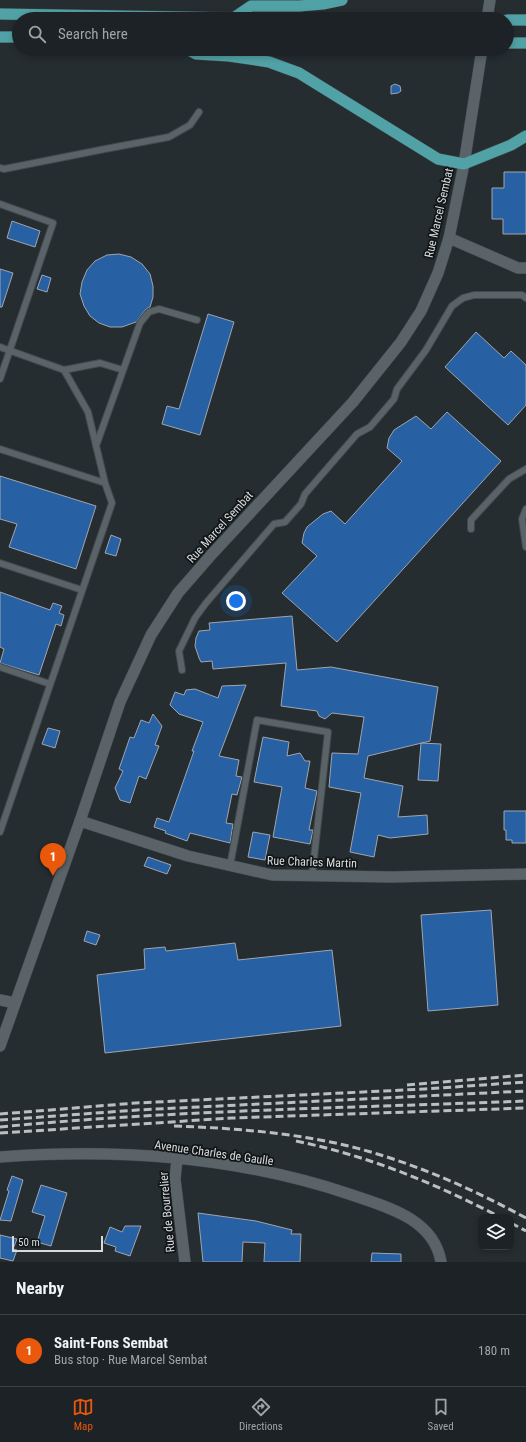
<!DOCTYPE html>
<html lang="en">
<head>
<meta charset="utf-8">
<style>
	:root { --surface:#1c2225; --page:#292f32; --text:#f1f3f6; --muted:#a0a4a7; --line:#3a3f42; --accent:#ea580c }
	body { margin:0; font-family:"Roboto Condensed",sans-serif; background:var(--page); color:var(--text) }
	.controls { position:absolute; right:12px; bottom:12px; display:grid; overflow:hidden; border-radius:8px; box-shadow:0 2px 6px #0003 }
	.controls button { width:36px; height:36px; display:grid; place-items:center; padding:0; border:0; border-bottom:1px solid var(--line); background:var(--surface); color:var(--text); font:20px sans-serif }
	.scale { position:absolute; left:12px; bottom:10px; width:91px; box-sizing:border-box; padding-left:4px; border:2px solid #d6dbde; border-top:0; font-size:11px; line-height:14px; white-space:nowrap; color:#d6dbde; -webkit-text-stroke:3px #111516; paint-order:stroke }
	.you { position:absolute; left:236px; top:601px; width:14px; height:14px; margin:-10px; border:3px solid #fff; border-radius:50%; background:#1a73e8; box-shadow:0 0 0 6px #1a73e833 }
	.badge { display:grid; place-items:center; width:26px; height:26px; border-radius:50%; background:var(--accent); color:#fff; font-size:13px; font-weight:700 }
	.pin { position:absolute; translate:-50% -33px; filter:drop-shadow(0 1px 2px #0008) }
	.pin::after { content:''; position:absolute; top:21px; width:14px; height:12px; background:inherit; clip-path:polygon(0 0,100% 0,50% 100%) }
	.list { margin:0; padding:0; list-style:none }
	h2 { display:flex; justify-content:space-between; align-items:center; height:52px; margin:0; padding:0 16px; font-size:17px }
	h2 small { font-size:13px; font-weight:400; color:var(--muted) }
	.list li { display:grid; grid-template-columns:26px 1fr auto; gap:12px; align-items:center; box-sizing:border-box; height:72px; padding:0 16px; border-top:1px solid var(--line) }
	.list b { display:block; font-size:15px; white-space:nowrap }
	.list p { margin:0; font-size:13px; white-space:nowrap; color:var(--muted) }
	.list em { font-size:13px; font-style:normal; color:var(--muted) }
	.icon { flex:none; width:22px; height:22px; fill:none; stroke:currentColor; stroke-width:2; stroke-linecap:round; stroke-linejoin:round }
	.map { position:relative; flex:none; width:526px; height:1262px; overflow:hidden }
	.search { position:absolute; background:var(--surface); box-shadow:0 2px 6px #0003; left:12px; right:12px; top:12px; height:44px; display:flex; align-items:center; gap:10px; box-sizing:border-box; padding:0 14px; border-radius:22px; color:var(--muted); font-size:15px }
	.sheet { height:124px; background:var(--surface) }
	nav { display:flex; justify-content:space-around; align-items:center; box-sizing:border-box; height:56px; border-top:1px solid var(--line); background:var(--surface); font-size:11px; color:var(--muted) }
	nav a { display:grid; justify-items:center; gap:2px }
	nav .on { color:var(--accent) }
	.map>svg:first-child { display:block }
</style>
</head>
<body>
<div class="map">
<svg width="526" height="1262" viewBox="0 0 526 1262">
	<rect width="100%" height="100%" fill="#252d31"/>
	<!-- building -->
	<path fill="#2860a4" stroke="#a0a5ad" d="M395,84L400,86L401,91L398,93L391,94V86Z
		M504,172H526V234H503V219H492V188H504Z
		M12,221L40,231L35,247L7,238Z
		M119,254L131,257L142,264L150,274L153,286V297L150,307L146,309L136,322L122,327H110L99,323L90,316L84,306L80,294L82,282L87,270L95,261L107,255Z
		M0,269L13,273L2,307H0Z
		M42,275L51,278L47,292L37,289Z
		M208,314L234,322L200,435L162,424L167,406L179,409Z
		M476,332L504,358L511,351L526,365V405L508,425L445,367Z
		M447,412L501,461L337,642L282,593L317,556L302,543L304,533L307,527L323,514L331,511L345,524L402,461L387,448L389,438L394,430L416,416L431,429Z
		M0,476L96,506L76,569L9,547L17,524L0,519Z
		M111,535L121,539L116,556L105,553Z
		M0,592L50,610L53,603L62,606L59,613L64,615L61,626L56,624L39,675L0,663L4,649L0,647Z
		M292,616L297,670L331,667L438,687L430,741L368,756L364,778L403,786L398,817L427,815L428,834L390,838L378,835L374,857L350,852L361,793L329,787L332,753L358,754L364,717L332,713L325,719L319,716L317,711L281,706L286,663L213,669L212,661L201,662L199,658L195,646L196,638L199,631L210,630L209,623Z
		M246,685L219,756L239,760L236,776L242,777L237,795L232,794L226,823L233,824L230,843L190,833L187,841L165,833L166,831L154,827L157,818L169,822L194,751H192L203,722L179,714L170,705L175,692L184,695L186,690L195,689L218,698L222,686Z
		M153,714L162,726L155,745L159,746L146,779L139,776L130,803L120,800L115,788L123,771L119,769L130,737L134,738L141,720L149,723Z
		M48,728L60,731L55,748L42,744Z
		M263,737L289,742L287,756L300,753L305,761H310L305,788L317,791L309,830H313L310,844L273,837L282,787L254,782Z
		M421,743L441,744L438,781L418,780Z
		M504,811H526V843H512V840H506V830H504Z
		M253,832L270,835L265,860L248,857Z
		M148,857L171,865L167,874L144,866Z
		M491,910L498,1005L428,1011L421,915Z
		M87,931L100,935L96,945L84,941Z
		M235,943L238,960L332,950L341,1026L105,1053L97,975L145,969L144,949L165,947L166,951Z
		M12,1176L23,1180L11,1221L0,1220L9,1191L7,1190Z
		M41,1185L67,1193L51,1246L37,1242L45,1216L32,1212Z
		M198,1213L256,1221L292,1230L291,1234H301L300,1262H264L265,1243L243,1242L242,1262H203Z
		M125,1226H141L130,1256L115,1251L116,1247L104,1243L110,1227L122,1232Z
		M0,1235L17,1239L13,1249L17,1250L13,1261L0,1258Z
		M372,1253L401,1254V1262H371Z"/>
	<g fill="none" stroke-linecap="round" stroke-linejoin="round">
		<!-- service casing -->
		<g stroke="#42484c" stroke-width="8">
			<path id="service" d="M0,168L4,169L105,149L169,137L190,125L199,112
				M0,204L53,223L0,379
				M0,347L64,370L100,363L123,370
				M96,446L140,323L149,312L159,309L197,320
				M0,449L105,483
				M526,509L522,519L526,547
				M471,529V520L509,479L526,469
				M0,563L82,590
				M0,667L50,684
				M182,670L179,651L195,618L206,603L274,524L285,522L301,504L305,494L357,434L370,427L394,399L397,389L426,350L452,306L463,298L474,295H522L526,298
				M0,832L112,503L105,483L88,412L64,370
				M230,866L257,720L328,732L312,876"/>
		</g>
		<!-- minor casing -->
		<g stroke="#42484c" stroke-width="12">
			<path id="minor" d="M449,238L518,268H526
				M80,821L188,856L272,875L392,877L526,874
				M0,1000L15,1003
				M0,1157C118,1148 240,1157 352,1195C387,1207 434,1219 441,1262
				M177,1159L175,1179L185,1262"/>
		</g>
		<!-- secondary casing -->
		<g stroke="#42484c" stroke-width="12">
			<path id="secondary" d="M487,19L490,0
				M0,1046L80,821L120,702L151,635L178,593L212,554L353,402L401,342L421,311L438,273L449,238L464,164L482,49"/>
		</g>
		<!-- trunk casing -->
		<g stroke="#42484c" stroke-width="12">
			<path id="trunk" d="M0,14L300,19
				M232,19L251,6H299L323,4L342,0
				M507,20H526
				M0,37H19
				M507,43H526
				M187,49L196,54L229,56L269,62L299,73L438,159L464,164L511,145L526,136"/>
		</g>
		<!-- service -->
		<use href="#service" stroke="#5a6367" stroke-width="6"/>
		<!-- minor -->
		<use href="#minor" stroke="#5a6367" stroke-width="11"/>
		<!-- secondary -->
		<use href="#secondary" stroke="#5a6367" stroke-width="11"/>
		<!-- trunk -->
		<use href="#trunk" stroke="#51a2a6" stroke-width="11"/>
		<!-- rail -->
		<path stroke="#babfc2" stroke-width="3" stroke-dasharray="8 4" stroke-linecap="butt" d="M407,1085L526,1075
			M0,1114L136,1103L425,1089L526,1082
			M0,1120L137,1110L526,1091
			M174,1126C230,1128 285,1132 340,1144C405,1159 467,1186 526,1218
			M0,1127C175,1110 350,1108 526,1101
			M0,1133L232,1118L526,1108
			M296,1141C369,1156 434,1183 500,1217
			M511,1223L526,1231"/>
	</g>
	<g text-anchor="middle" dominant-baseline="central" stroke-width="3.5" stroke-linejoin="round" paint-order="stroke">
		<!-- street labels -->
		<g font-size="12" fill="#d6dbde" stroke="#111516">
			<text transform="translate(439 213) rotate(-77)">Rue Marcel Sembat</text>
			<text transform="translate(220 527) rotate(-48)">Rue Marcel Sembat</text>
			<text transform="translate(312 862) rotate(2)">Rue Charles Martin</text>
			<text transform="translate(214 1153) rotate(8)">Avenue Charles de Gaulle</text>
			<text transform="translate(167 1212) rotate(-95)">Rue de Bourrelier</text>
		</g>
	</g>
</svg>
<div class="controls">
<button><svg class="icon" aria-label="layers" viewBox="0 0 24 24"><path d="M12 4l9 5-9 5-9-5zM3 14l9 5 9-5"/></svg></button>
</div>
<div class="scale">50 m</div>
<div class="you"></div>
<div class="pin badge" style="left:53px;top:876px">1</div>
<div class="search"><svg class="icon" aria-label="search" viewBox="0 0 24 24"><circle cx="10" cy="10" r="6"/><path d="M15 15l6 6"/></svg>Search here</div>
</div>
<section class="sheet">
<h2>Nearby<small></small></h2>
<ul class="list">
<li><span class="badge">1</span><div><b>Saint-Fons Sembat</b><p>Bus stop · Rue Marcel Sembat</p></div><em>180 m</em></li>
</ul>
</section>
<nav>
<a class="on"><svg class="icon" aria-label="map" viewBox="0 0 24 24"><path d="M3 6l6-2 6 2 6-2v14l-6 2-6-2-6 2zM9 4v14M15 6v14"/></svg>Map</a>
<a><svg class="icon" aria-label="directions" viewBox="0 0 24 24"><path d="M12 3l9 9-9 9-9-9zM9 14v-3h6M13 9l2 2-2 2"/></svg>Directions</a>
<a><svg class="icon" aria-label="saved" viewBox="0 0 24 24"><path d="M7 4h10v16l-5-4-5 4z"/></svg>Saved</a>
</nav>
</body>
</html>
